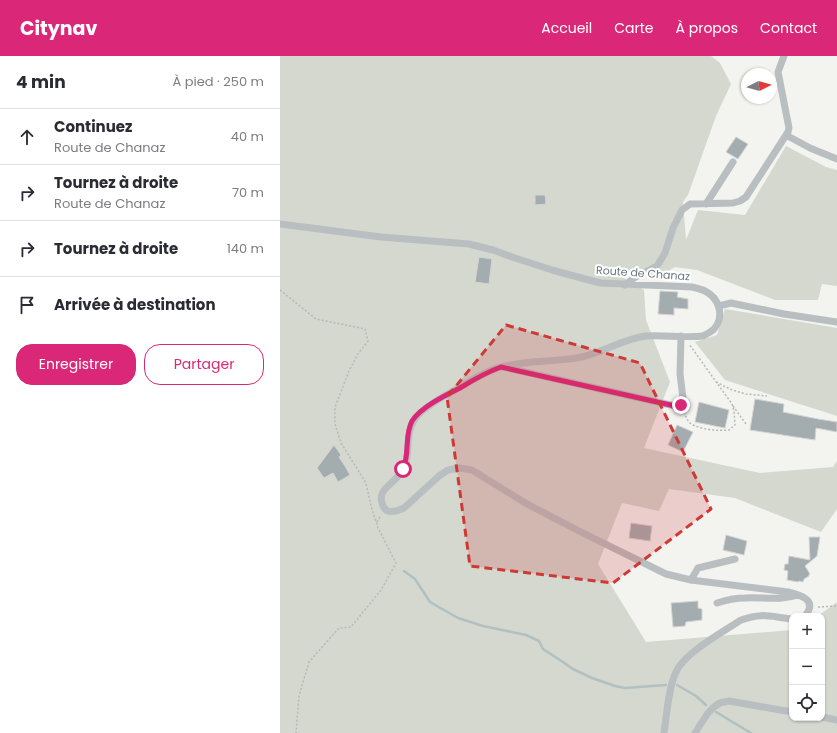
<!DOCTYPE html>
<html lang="fr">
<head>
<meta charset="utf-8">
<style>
	:root { --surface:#fff; --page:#f7f7f7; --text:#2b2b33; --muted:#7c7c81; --line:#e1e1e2; --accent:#db2777 }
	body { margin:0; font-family:Poppins,sans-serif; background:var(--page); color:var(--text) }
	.controls { position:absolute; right:12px; bottom:12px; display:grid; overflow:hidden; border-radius:8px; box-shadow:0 1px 3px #0004 }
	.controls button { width:36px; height:36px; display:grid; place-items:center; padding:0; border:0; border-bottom:1px solid var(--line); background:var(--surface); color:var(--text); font:20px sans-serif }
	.compass { position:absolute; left:461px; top:12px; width:36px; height:36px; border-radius:50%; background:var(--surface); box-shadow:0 1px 3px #0004; rotate:84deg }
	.stop { position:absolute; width:12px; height:12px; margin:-9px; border:3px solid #db2777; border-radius:50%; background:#fff }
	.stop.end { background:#db2777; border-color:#fff; box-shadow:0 1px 4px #0008 }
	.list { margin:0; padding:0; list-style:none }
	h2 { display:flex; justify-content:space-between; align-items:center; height:52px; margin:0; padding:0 16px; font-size:17px }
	h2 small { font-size:13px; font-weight:400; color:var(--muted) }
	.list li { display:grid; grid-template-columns:26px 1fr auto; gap:12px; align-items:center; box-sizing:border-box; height:56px; padding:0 16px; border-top:1px solid var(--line) }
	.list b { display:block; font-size:15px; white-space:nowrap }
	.list p { margin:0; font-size:13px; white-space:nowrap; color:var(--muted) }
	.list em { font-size:13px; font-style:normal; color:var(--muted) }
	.actions { display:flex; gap:8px; padding:12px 16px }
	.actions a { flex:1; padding:9px 0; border:1px solid var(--accent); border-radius:16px; text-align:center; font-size:14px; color:var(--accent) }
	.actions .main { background:var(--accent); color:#fff }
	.icon { flex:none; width:22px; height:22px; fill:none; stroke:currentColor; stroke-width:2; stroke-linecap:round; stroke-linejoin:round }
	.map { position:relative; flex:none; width:557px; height:677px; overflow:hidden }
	header { display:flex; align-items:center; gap:24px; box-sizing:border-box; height:56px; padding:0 20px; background:var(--accent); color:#fff }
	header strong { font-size:19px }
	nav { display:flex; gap:22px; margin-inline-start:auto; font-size:14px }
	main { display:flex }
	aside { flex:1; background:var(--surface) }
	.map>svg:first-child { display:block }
</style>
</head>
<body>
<header>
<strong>Citynav</strong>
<nav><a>Accueil</a><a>Carte</a><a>À propos</a><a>Contact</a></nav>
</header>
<main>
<aside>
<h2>4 min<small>À pied · 250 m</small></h2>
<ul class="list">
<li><svg class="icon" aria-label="ahead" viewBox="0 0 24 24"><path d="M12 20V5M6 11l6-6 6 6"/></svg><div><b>Continuez</b><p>Route de Chanaz</p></div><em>40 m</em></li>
<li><svg class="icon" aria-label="right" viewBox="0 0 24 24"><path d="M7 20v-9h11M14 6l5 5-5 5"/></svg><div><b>Tournez à droite</b><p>Route de Chanaz</p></div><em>70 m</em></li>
<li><svg class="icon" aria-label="right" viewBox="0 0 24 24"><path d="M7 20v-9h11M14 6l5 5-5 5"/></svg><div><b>Tournez à droite</b></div><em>140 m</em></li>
<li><svg class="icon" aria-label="arrive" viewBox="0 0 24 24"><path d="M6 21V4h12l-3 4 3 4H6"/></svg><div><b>Arrivée à destination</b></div></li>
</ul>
<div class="actions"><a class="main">Enregistrer</a><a>Partager</a></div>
</aside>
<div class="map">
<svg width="557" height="677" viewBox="0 0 557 677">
	<rect width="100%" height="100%" fill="#f3f3f0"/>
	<!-- green -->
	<path fill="#d4d8cf" d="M0,0H431L440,7L451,28L436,60L408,139L403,146L406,184L418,154L465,159L506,90L546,111L557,114V230L542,228L538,244H495L417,214L395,211L381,219L332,215L364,234L366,264L390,326L364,392L480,417L553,411L557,405V453L541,476L455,442L389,433L379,455L342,447L318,508L366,586L512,574V662H542V560H538L557,546V677H0Z
		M445,253L557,272V360L445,324L415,286L437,279Z"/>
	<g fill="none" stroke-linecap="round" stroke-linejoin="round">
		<!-- stream -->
		<path stroke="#b1c0c1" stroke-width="2.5" d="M124,515L135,523L150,546L178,562L203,570L246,579L259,585L263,593L283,606L293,613L312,622L335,630L345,632L386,629
			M397,629L416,640L426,649
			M436,656L471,677"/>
	</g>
	<!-- building -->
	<path fill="#a3acae" stroke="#d5d4d3" d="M456,81L468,88L458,103L446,96Z
		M255,139H265L266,148L255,149Z
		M199,201L212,203L209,228L195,226Z
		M380,235L398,236L397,241L408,243V253L394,252V259L378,258Z
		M475,343L504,348L503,356L538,363L557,366V376L536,372L535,384L470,374Z
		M419,346L449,354L445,372L415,366Z
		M397,369L413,376L403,396L388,389Z
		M54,389L61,399L59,401L65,410L70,419L58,426L53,417L44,422L37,412Z
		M351,467L372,470L370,485L349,482Z
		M446,479L467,485L464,499L443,494Z
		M529,481H540L537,500L525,510L530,518H529V520L524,523L523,526L519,525L518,526L507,524L508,515L504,514L505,508H508L509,500L530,504Z
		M418,545V552L422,553V564L406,566L405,570L393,571L391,547Z"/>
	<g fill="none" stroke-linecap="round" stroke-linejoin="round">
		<!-- path -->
		<path stroke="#b5b9ba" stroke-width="1.5" stroke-dasharray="2 2" stroke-linecap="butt" d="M0,234L36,263L85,273L88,285L78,298L69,315L55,351V368L61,387L86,427L92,454L97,468L98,472L116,507L101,534L71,571L59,572L29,606L19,640L16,677
			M436,326L452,334L466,338L487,340
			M453,350L466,368
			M404,356C406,361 408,367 413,369C424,374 438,375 449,374L455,369L454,355L452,348L409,288
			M97,466L101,459
			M538,551L557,550"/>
		<!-- minor -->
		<path stroke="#b9bec0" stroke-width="7" d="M506,79L530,92L557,103
			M426,148L453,106
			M0,168L101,181L189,188L213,194L235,202L272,214L305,223L321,227L412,231C416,232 421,233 425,235C439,242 445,260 434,273C431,276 427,278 423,280C404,282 385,279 366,280C342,283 320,298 297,302C272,306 246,304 221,311C204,315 188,327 173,335C161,342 147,349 138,359C121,378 134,402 120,418C116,424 104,431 102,438C101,441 101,444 102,447C105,459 115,456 124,452L159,420L168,414L179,412L192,414L247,448L301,476L386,518L411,524L508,536C521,539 538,544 525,560
			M345,229L354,222L377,210L385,197L393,172L402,154L410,148L453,147L460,145L466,141L508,76L509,72L498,16L504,0
			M439,250L451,247L504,258L557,266
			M223,311L395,350L401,349L403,342L400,318L401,280
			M411,524L418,512L455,503
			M437,547C446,544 455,542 465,542C484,541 499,545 518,539
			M542,661L557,664
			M384,677C387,658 388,633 396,616C404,597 443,576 461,564C483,556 491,561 512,563
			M415,677C422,667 428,653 440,647C443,646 446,646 449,645L512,656"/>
	</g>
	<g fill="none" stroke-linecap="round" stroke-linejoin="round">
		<!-- route -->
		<path stroke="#db2777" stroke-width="5" d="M123,413C130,398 124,380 132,365C141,351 166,339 180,332C193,324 207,316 221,311L395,350L401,349"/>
	</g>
	<!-- marked area -->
	<path fill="#ce3935" fill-opacity="0.2" stroke="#ce3935" stroke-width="3" stroke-dasharray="8 5" stroke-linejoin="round" d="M226,269L360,307L431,453L333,527L190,510L167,341Z"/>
	<g text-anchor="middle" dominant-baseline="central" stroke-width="4" stroke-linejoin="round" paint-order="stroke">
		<!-- street labels -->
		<g font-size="11" fill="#66787d" stroke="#fff">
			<text transform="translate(363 217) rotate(4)">Route de Chanaz</text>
		</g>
	</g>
</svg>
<div class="controls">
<button>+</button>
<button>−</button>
<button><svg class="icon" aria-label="locate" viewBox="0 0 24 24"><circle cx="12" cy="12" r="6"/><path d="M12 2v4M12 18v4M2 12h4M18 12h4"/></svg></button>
</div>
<svg class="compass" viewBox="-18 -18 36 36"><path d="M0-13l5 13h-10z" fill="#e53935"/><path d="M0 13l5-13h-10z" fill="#7c7c81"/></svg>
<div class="stop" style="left:123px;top:413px"></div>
<div class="stop end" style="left:401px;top:349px"></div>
</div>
</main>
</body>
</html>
